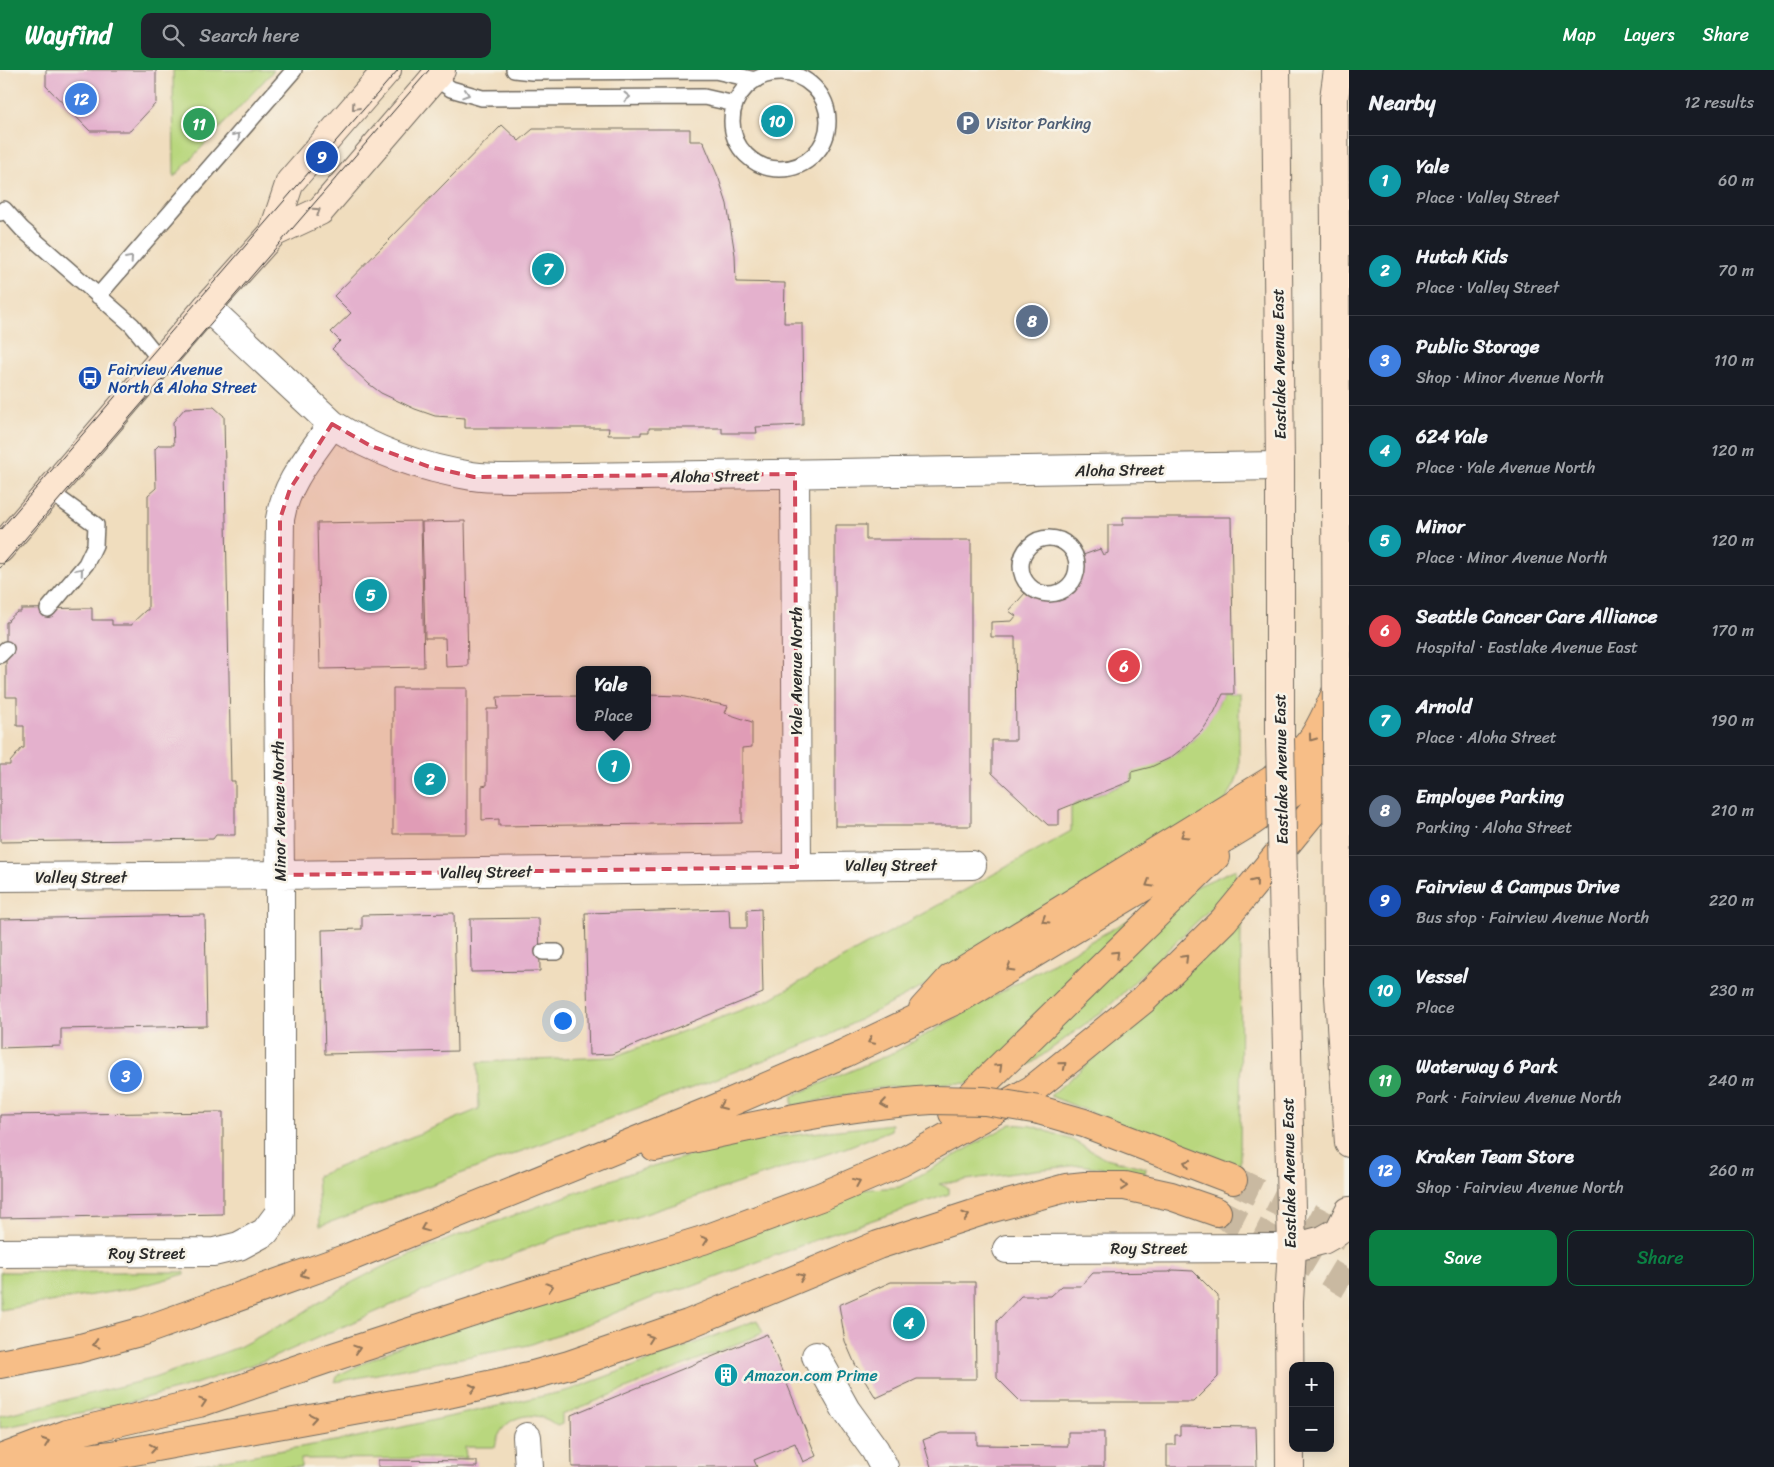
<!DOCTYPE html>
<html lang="en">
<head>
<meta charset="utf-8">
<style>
	:root { --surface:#171b24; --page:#20242c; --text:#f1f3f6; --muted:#9ea1a6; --line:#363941; --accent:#0b8043 }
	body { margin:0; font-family:Sriracha,sans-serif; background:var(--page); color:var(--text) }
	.controls { position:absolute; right:15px; bottom:15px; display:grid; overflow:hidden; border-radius:10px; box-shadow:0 2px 12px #0003 }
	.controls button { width:45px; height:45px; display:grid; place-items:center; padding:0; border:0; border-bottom:1px solid var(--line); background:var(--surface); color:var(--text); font:25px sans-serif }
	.you { position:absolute; left:562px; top:950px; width:18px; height:18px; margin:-12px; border:4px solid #fff; border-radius:50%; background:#1a73e8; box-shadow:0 0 0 8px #1a73e833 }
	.badge { display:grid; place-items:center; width:32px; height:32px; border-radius:50%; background:var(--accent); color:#fff; font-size:16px; font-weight:700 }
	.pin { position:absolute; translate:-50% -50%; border:2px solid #fff; box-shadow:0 1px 5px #0006 }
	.popup { position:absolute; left:576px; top:596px; width:75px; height:65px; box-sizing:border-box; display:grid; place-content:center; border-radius:10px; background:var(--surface); filter:drop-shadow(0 1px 4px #0005); font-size:16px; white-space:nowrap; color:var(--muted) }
	.popup b { font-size:19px; color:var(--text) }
	.popup::after { content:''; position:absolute; left:50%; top:100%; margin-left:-10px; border:10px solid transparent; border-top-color:var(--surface) }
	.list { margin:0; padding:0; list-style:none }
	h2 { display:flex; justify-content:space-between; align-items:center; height:65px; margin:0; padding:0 20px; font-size:21px }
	h2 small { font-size:16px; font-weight:400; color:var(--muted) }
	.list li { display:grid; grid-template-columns:32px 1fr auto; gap:15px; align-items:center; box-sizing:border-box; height:90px; padding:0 20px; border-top:1px solid var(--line) }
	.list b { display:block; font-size:19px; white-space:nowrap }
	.list p { margin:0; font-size:16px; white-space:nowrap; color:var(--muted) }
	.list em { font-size:16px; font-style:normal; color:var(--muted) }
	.actions { display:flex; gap:10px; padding:15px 20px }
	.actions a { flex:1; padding:11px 0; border:1px solid var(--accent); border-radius:10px; text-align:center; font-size:18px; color:var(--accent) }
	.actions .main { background:var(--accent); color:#fff }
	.icon { flex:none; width:28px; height:28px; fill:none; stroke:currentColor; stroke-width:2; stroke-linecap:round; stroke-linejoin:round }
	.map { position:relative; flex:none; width:1349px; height:1397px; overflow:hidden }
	header { display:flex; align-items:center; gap:30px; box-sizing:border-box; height:70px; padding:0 25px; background:var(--accent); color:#fff }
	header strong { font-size:24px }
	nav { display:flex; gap:28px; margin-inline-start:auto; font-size:18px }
	.search { width:350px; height:45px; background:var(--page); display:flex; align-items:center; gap:12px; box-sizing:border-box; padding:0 18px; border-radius:10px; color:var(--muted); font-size:19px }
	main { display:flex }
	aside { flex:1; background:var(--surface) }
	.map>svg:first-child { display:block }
</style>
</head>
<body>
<header>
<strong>Wayfind</strong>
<div class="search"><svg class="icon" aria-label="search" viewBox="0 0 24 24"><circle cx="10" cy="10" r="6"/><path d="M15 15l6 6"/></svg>Search here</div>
<nav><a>Map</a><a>Layers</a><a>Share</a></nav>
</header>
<main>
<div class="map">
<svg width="1349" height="1397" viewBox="0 0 1349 1397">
	<rect width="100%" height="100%" fill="#f7f3e8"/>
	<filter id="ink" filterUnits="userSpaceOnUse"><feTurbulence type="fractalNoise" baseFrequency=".02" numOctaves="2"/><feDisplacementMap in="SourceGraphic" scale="10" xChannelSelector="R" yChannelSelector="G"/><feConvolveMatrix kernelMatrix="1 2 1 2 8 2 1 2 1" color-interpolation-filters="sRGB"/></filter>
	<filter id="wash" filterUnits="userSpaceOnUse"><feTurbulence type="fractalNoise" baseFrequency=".0096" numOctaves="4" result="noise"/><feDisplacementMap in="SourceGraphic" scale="20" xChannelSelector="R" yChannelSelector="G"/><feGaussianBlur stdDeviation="1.12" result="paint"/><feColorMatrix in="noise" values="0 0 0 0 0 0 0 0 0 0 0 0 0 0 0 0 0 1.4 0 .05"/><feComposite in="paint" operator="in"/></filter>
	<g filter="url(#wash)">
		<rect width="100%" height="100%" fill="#f0ddbe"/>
		<!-- green -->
		<path fill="#b9d77e" stroke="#728154" d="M173,0H274L174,107Z
			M1223,624H1239V701L1235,714L1225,731L947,904L834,963L705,1013L320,1156L317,1106L479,1039L478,992L613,987L766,931L1071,761V736L1131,711V702C1144,697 1160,694 1171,687C1196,672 1211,650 1223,624Z
			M1236,799L1235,815L1107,938L1032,993L989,1014L947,1013L880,1018L792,1036V1026L895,982L1155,835Z
			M1241,848L1240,1102L1050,1026L1115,970Z
			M892,1054L891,1060L845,1078L621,1152L595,1156L559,1166L412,1226L274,1287L183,1318L105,1338L0,1358V1346L154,1308L239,1277L296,1247L349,1214L382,1197L454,1167L633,1102L741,1071Z
			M1011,1054L1032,1056L1072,1070L1102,1087L1146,1098L1145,1104L1080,1095L1035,1100L939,1114L949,1118V1124L829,1165L691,1217L659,1225L595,1251L529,1275L335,1312L338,1305L422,1266L830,1122L899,1117Z
			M0,1202H185V1204L135,1218L0,1240Z
			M757,1250L763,1263L562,1345V1354L557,1356C534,1336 500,1346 495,1377H465L466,1388L301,1389V1397H185L353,1368L570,1320Z"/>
		<g id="blocks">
			<!-- building -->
			<path fill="#e4b1cd" d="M46,0H156V33L130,61H90L46,16Z
				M502,55L519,71L533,59H690V71H703L719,109L727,134L735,185L736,212L785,213L784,253H802L803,355L756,357L757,363H722V358H649V362H641V365H608L609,358H465V348L435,346L415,339L381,323L369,314L332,279L340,271L331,262L351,243L334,226Z
				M214,337L224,346L231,711H235V765H216L213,769L0,772V695H10V692L22,678H24V656H17V627H6V552H8L9,549L17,542H21V539L92,538V550H112V555H132V553L146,540H148V425L156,418L155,379L159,375H174L173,352L185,338Z
				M1123,447H1231L1234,624H1223L1214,643L1202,661L1187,675L1170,688L1151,697L1131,702V711L1059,740V755H1048L992,703V670H1016L1015,567H991V552L1012,551L1016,546L1009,541L1026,522L1038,529L1052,530L1064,526L1073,518L1078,507V496L1075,488L1100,479L1103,485L1108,483V455H1123Z
				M421,451L424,597L320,599L317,453Z
				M465,451L468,596L446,597L445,568H425L422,452Z
				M835,455H866V470H971V756H835Z
				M393,618H467V764H393Z
				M648,625L680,626L728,636L725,643L752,652V677L742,678V753L499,756V749L482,750V716L487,715V639H498L497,627L580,626V657H648Z
				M729,839L730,858H747V840L761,839L763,923L612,984L589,985L585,843Z
				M454,843L457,981L325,984L322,860L362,859V845Z
				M205,845L207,956L61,959V976L0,978V849Z
				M539,848L540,901L471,902L470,849Z
				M223,1042V1144L0,1148V1045Z
				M1173,1200L1193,1201L1218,1226V1307L1193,1332H1021L997,1308V1251L1021,1226H1051L1062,1216H1081L1093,1203L1169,1202Z
				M891,1212H975L976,1309H917L876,1328L855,1294L845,1271L839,1235Z
				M767,1264L816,1386L803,1392L795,1373L754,1390L757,1397H572L571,1345Z
				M1180,1356L1256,1357L1257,1397H1167V1375H1175V1365H1180Z
				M1068,1362H1104V1397H931L923,1370L941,1363H977V1375L1068,1376Z
				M378,1390L477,1391V1397H378Z"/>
		</g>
	</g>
	<g filter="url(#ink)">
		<use href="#blocks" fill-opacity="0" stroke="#70695e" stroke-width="1"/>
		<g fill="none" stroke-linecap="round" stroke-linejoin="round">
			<!-- highway-tunnel -->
			<path stroke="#c9b9a1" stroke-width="28" stroke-dasharray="28 14" stroke-linecap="butt" d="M1233,1110L1300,1142L1349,1168
				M1217,1142L1282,1175L1349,1215"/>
			<!-- lane casing -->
			<g stroke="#70695e" stroke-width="18">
				<path id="lane" d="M514,0L532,2L715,1L756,10
					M732 51a48 48 0 1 1 96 0a48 48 0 1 1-96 0Z
					M429,4L451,19L482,28L704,27L735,34
					M0,143L4,139L22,159L132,255L161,291
					M98,226L294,0
					M1021 496a28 28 0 1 1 56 0a28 28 0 1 1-56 0Z
					M48,539L86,494L95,475L96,455L49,421
					M0,585L6,579
					M543,882H557"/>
			</g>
			<!-- street casing -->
			<g stroke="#70695e" stroke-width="30">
				<path id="street" d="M207,237L332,354C374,381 422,398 472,406C484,408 497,408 510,408L1280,396
					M795,404L797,797
					M0,807L280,805L972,795
					M1007,1179L1292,1178
					M0,1183L214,1182L239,1176L265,1162L280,1142V805L278,608L280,449C286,412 312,384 332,354
					M816,1286L846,1340L875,1380L884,1397
					M527,1367L529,1397"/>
			</g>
			<!-- secondary casing -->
			<g stroke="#70695e" stroke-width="30">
				<path id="secondary" d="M1276,0L1280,396V669
					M273,163L290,112L387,0
					M1335,163L1334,28L1338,0
					M0,479L207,237L273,163L320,141L441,0
					M1284,861L1292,1178L1289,1232L1290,1397
					M1338,911L1349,1073
					M1292,1178L1323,1170L1339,1161L1349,1141"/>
			</g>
			<!-- highway casing -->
			<g stroke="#70695e" stroke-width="30">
				<path id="highway" d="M923,939L951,908L1272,710C1286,697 1302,684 1313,668C1323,653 1330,636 1337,620
					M1039,1040L1084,1053L1233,1110
					M953,1043L1215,787
					M655,1077C747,1057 839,1036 932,1030
					M0,1294L77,1279L143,1261L350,1187L717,1038L845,983L962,927L1251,752L1295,721L1328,683L1341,658
					M0,1389L67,1364L199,1333L324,1290L520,1226L703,1170L820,1127L902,1092L1033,1019L1143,930L1224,850L1348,699
					M18,1397L112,1385L443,1325L533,1305L569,1295L688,1254L878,1175L989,1139L1066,1118L1085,1116H1125L1171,1126L1217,1142"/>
			</g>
			<!-- lane -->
			<use href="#lane" stroke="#fff" stroke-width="15"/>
			<!-- street -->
			<use href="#street" stroke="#fff" stroke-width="28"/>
			<!-- secondary -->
			<use href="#secondary" stroke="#fce5cf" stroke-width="28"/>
			<!-- highway -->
			<use href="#highway" stroke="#f7be87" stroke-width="28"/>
			<!-- tram -->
			<path stroke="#2b2b2b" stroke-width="1" d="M0,460L322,87L398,0
				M0,498L429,0"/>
			<!-- secondary-bridge casing -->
			<g stroke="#70695e" stroke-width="30" stroke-linecap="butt">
				<path id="secondary-bridge" d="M1335,163L1338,911
					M1280,669L1284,861"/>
			</g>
			<!-- highway-bridge casing -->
			<g stroke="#70695e" stroke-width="30" stroke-linecap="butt">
				<path id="highway-bridge" d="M932,1030L985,1031L1039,1040"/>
			</g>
			<!-- secondary-bridge -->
			<use href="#secondary-bridge" stroke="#fce5cf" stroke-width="28"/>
			<!-- highway-bridge -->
			<use href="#highway-bridge" stroke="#f7be87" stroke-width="28"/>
		</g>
		<!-- one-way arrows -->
		<defs><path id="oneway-chevron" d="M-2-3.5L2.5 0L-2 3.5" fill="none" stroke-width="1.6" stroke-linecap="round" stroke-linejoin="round" transform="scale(1.25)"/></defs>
		<g stroke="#a0a0a0">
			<use href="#oneway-chevron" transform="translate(466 24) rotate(18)"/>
			<use href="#oneway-chevron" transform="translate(627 27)"/>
			<use href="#oneway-chevron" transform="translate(237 66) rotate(-49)"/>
			<use href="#oneway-chevron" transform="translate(130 189) rotate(-49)"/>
			<use href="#oneway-chevron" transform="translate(80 501) rotate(-50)"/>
		</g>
		<g stroke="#94887d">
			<use href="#oneway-chevron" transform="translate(355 37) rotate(131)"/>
			<use href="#oneway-chevron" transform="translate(317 141) rotate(-33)"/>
		</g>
		<g stroke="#917459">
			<use href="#oneway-chevron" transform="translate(1312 668) rotate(126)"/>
			<use href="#oneway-chevron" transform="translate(1184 765) rotate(148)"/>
			<use href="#oneway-chevron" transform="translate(1255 812) rotate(-51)"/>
			<use href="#oneway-chevron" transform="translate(1149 814) rotate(149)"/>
			<use href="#oneway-chevron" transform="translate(1045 850) rotate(148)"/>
			<use href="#oneway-chevron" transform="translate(1116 884) rotate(-44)"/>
			<use href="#oneway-chevron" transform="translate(1185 888) rotate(-45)"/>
			<use href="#oneway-chevron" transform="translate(1010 898) rotate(149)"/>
			<use href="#oneway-chevron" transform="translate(871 971) rotate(154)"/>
			<use href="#oneway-chevron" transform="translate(1063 995) rotate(-39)"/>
			<use href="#oneway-chevron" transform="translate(999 997) rotate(-44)"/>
			<use href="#oneway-chevron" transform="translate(884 1034) rotate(172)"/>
			<use href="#oneway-chevron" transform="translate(722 1036) rotate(157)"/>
			<use href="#oneway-chevron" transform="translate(1187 1093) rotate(-159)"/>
			<use href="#oneway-chevron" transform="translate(857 1112) rotate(-23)"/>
			<use href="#oneway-chevron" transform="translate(1124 1116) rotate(5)"/>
			<use href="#oneway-chevron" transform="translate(966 1146) rotate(-17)"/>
			<use href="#oneway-chevron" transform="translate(424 1158) rotate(158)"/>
			<use href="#oneway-chevron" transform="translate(705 1170) rotate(-19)"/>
			<use href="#oneway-chevron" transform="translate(304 1204) rotate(160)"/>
			<use href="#oneway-chevron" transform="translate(801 1207) rotate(-22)"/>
			<use href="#oneway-chevron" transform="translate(550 1217) rotate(-17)"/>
			<use href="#oneway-chevron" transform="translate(650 1268) rotate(-20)"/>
			<use href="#oneway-chevron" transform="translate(96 1274) rotate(165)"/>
			<use href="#oneway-chevron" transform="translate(357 1279) rotate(-18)"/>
			<use href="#oneway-chevron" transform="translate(473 1318) rotate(-12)"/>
			<use href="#oneway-chevron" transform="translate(203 1332) rotate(-18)"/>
			<use href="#oneway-chevron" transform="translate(313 1348) rotate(-10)"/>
			<use href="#oneway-chevron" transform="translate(46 1372) rotate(-20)"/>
			<use href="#oneway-chevron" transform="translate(153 1378) rotate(-10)"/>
		</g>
	</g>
	<!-- marked area -->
	<path fill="#d1495b" fill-opacity="0.2" stroke="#d1495b" stroke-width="4" stroke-dasharray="10 6" stroke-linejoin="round" d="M332,354L371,376L430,397L474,407L795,404L797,797L280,805V449L290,419Z"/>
	<!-- icons -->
	<defs>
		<g id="parking-disc" transform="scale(1.25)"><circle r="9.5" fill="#5c6f8a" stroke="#f7f3e8"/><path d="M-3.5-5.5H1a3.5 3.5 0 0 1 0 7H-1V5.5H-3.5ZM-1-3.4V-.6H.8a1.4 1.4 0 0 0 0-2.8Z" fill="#fff"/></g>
		<g id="bus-disc" transform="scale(1.25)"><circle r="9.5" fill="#1a4fb4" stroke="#f7f3e8"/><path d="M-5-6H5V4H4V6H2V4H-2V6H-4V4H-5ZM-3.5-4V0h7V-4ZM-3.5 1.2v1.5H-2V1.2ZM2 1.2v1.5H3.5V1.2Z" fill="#fff"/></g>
		<g id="building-disc" transform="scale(1.25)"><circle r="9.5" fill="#0f9aa8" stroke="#f7f3e8"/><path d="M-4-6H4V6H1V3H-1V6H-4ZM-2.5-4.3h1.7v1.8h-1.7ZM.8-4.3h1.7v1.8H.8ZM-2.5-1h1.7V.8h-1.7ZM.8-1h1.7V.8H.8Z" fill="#fff"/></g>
	</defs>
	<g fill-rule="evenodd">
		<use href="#parking-disc" x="968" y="53"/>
		<use href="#bus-disc" x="90" y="308"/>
		<use href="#building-disc" x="726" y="1305"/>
	</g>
	<g text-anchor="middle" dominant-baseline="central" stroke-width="5" stroke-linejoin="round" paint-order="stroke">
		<!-- service labels -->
		<g font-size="16" fill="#4e5e75" stroke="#f7f3e8" text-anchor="start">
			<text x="986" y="53">Visitor Parking</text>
		</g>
		<!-- street labels -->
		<g font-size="16" fill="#2b2b2b" stroke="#f7f3e8">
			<text transform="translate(1279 294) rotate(-91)">Eastlake Avenue East</text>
			<text transform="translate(1120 400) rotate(-1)">Aloha Street</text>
			<text transform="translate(715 406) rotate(-1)">Aloha Street</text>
			<text transform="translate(796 601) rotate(-90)">Yale Avenue North</text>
			<text transform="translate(1281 699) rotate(-91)">Eastlake Avenue East</text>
			<text transform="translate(279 741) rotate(-91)">Minor Avenue North</text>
			<text x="891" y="795">Valley Street</text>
			<text transform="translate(486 802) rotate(-1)">Valley Street</text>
			<text x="81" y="807">Valley Street</text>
			<text transform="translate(1289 1103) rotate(-91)">Eastlake Avenue East</text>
			<text x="1149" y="1178">Roy Street</text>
			<text x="147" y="1183">Roy Street</text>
		</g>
		<!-- transit labels -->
		<g font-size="16" fill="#164399" stroke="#f7f3e8" text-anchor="start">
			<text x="108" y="299">Fairview Avenue<tspan x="108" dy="18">North &amp; Aloha Street</tspan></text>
		</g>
		<!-- culture labels -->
		<g font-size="16" fill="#0d838f" stroke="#f7f3e8" text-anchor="start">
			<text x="744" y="1305">Amazon.com Prime</text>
		</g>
	</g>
</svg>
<div class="controls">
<button>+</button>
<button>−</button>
</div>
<div class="you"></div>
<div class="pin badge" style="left:614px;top:696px;background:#0f9aa8">1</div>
<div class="popup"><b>Yale</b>Place</div>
<div class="pin badge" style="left:430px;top:709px;background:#0f9aa8">2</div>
<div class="pin badge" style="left:126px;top:1006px;background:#3f7fe0">3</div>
<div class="pin badge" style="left:909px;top:1253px;background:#0f9aa8">4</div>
<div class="pin badge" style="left:371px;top:525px;background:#0f9aa8">5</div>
<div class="pin badge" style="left:1124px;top:596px;background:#e0444e">6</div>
<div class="pin badge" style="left:548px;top:199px;background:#0f9aa8">7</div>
<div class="pin badge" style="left:1032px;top:251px;background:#5c6f8a">8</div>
<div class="pin badge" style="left:322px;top:87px;background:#1a4fb4">9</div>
<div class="pin badge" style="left:777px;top:51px;background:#0f9aa8">10</div>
<div class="pin badge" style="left:199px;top:54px;background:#2e9e5b">11</div>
<div class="pin badge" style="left:81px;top:29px;background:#3f7fe0">12</div>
</div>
<aside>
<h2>Nearby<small>12 results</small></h2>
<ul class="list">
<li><span class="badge" style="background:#0f9aa8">1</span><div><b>Yale</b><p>Place · Valley Street</p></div><em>60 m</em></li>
<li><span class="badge" style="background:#0f9aa8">2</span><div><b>Hutch Kids</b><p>Place · Valley Street</p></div><em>70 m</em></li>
<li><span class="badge" style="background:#3f7fe0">3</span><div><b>Public Storage</b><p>Shop · Minor Avenue North</p></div><em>110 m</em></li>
<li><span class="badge" style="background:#0f9aa8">4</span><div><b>624 Yale</b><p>Place · Yale Avenue North</p></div><em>120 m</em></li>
<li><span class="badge" style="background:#0f9aa8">5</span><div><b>Minor</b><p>Place · Minor Avenue North</p></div><em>120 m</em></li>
<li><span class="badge" style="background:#e0444e">6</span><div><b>Seattle Cancer Care Alliance</b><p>Hospital · Eastlake Avenue East</p></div><em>170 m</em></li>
<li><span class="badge" style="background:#0f9aa8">7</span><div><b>Arnold</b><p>Place · Aloha Street</p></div><em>190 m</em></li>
<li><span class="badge" style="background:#5c6f8a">8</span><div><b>Employee Parking</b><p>Parking · Aloha Street</p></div><em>210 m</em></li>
<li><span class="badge" style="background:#1a4fb4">9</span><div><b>Fairview &amp; Campus Drive</b><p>Bus stop · Fairview Avenue North</p></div><em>220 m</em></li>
<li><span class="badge" style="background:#0f9aa8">10</span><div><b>Vessel</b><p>Place</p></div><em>230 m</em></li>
<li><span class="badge" style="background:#2e9e5b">11</span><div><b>Waterway 6 Park</b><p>Park · Fairview Avenue North</p></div><em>240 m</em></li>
<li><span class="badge" style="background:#3f7fe0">12</span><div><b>Kraken Team Store</b><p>Shop · Fairview Avenue North</p></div><em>260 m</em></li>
</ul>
<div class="actions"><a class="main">Save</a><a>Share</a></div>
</aside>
</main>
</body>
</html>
